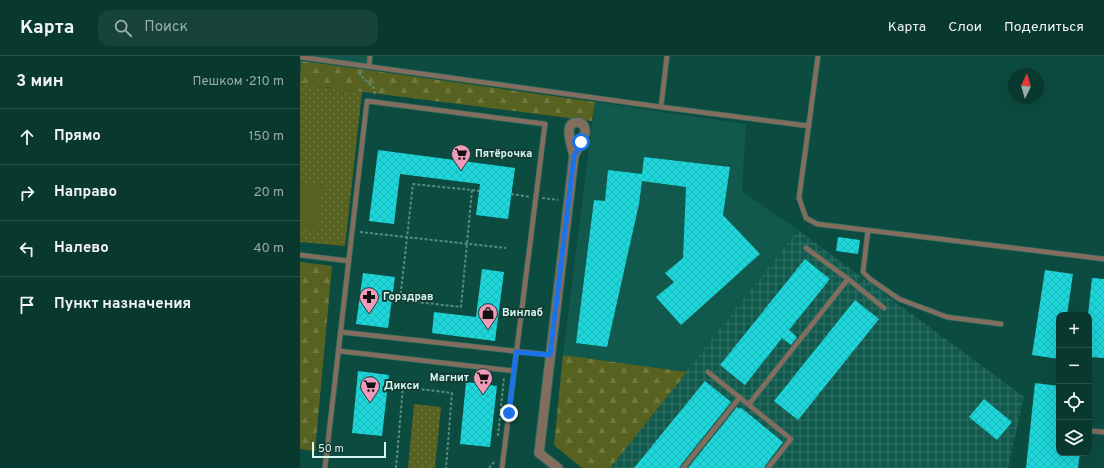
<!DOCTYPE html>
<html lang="ru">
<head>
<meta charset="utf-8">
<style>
	:root { --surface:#09382f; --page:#17433b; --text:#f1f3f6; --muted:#99acaa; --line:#29524b }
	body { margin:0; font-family:Overpass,sans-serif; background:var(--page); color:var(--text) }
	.controls { position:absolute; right:12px; bottom:12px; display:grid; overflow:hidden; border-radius:8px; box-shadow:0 4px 16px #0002 }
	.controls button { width:36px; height:36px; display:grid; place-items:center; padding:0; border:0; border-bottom:1px solid var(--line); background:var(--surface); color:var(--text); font:20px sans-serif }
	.compass { position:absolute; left:708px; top:12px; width:36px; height:36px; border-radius:50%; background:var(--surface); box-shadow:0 4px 16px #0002; rotate:5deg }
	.scale { position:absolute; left:12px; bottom:10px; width:74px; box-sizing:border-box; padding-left:4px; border:2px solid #d3f7ed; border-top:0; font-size:11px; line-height:14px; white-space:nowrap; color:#d3f7ed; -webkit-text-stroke:3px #153d35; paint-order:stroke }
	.stop { position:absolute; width:12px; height:12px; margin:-9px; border:3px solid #1a73e8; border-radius:50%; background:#fff }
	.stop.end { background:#1a73e8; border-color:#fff; box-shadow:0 1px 4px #0008 }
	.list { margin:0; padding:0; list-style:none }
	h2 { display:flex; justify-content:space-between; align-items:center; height:52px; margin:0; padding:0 16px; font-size:17px }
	h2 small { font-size:13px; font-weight:400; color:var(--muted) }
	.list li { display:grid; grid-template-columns:26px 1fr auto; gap:12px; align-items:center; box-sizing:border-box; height:56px; padding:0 16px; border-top:1px solid var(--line) }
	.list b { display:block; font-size:15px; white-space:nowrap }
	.list em { font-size:13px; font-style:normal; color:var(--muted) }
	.icon { flex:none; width:22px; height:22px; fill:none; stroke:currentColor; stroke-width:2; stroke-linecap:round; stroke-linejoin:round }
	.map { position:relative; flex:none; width:804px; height:412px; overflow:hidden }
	header { display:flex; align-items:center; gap:24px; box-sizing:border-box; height:56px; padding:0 20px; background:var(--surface); border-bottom:1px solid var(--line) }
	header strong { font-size:19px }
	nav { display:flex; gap:22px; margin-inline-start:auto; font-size:14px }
	.search { width:280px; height:36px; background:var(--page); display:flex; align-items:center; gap:10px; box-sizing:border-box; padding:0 14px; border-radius:12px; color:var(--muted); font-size:15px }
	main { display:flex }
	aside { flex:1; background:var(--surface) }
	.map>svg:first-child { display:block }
</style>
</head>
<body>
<header>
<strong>Карта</strong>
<div class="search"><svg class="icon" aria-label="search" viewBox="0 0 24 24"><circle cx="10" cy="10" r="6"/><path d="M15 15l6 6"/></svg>Поиск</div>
<nav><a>Карта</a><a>Слои</a><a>Поделиться</a></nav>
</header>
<main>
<aside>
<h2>3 мин<small>Пешком · 210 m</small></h2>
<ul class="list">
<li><svg class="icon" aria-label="ahead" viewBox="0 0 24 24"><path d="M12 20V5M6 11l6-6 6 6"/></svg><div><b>Прямо</b></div><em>150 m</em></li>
<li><svg class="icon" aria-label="right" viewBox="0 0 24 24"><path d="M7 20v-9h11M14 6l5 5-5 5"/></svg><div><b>Направо</b></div><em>20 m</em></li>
<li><svg class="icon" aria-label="left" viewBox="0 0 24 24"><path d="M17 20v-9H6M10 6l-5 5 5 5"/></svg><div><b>Налево</b></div><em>40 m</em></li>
<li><svg class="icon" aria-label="arrive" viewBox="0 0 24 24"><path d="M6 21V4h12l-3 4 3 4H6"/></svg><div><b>Пункт назначения</b></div></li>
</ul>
</aside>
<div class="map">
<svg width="804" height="412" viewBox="0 0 804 412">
	<defs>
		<pattern id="industrial-grid" width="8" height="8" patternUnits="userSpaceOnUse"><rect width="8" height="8" fill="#10594c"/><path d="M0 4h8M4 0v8" fill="none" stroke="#327266"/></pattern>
		<pattern id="green-dots" width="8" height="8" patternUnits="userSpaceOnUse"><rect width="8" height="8" fill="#586220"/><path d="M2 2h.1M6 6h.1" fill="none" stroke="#6f7941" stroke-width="1.8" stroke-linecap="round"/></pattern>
		<pattern id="forest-firs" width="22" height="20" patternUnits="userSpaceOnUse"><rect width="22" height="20" fill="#586220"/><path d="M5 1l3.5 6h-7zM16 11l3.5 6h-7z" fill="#6f7941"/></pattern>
		<pattern id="building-cross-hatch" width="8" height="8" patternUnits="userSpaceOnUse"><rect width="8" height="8" fill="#1bd7db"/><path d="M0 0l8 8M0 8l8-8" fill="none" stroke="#24b4b6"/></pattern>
	</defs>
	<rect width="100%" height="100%" fill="#0c4b3f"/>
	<!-- built -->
	<path fill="#10594c" d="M0,0H72L70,14L1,5L0,14Z
		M295,46L446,68L442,135L498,174L387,316L263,299Z"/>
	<!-- industrial -->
	<path fill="url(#industrial-grid)" d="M498,174L724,341L708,412H310Z"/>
	<!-- green -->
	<path fill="url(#green-dots)" d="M0,28L62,36L45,190L0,186Z
		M114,348L141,351L135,412H108Z"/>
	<!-- forest -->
	<path fill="url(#forest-firs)" d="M1,5L61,13L295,46L292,65L0,28Z
		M0,206L32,210L15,395L0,393Z
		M263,299L387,316L310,412H282L254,389Z"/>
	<!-- pitch -->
	<path fill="#586220" d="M0,126L23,129L18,174L0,172Z"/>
	<!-- building -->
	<path fill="url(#building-cross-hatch)" d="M78,94L215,112L208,163L176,159L180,128L100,118L94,168L69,165Z
		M344,101L430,111L423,159L460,198L381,269L356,241L374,226L365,217L383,202L386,131L342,125L339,148L307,291L276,287L294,144L305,145L308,114L342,118Z
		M538,181L560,184L558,198L536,195Z
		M505,203L530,223L489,274L497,281L491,289L482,282L445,329L420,309Z
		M182,213L204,216L195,285L132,277L134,256L176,261Z
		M745,214L773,218L767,259H759V303L732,299Z
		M63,217L95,221L88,272L56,268Z
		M792,222L804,223V302L789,301V259H788Z
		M555,244L579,263L498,364L474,345Z
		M58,315L89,319L82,380L52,377Z
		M405,325L431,346L380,410L379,412H334Z
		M166,326L197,330L190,391L160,388Z
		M735,327L759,330V397H780L778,412H726Z
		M684,343L712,366L697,384L669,361Z
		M437,351L439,353L440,351L483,386L465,410L464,412H388Z"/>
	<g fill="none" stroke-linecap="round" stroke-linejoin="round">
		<!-- lane casing -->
		<g stroke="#306a5e" stroke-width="6">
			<path id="lane" d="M518,0L499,142L506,162L517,168L804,203
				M0,1L361,51L509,70
				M69,10L70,0
				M361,51L367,0
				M568,174L563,216L570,223L599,243L647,261L701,268
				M506,192L548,223L584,252
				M0,199L49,205
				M41,276L250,299
				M39,295L214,315
				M408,316L491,383L468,412
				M449,348L548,223
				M792,375L804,376
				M25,412L67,45L245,68L202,412
				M383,412L440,341"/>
		</g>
		<!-- street casing -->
		<g stroke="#306a5e" stroke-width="11">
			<path id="street" d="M258,412L239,397L274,100C277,93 283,84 285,77C287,64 269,62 269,75C269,83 272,92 274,100"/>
		</g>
		<!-- path -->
		<path stroke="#578c80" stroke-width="2" stroke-dasharray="3 2" stroke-linecap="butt" d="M60,16V19L74,32L75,40
			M172,134L161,251L100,244L113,128L172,134L179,135
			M211,138L230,141
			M242,142L258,144
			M60,176L206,192
			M198,380L204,321
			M96,412L103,331L152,337L146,412
			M189,412L195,405"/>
		<!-- lane -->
		<use href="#lane" stroke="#836d5e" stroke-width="4.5"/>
		<!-- street -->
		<use href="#street" stroke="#836d5e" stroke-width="9"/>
	</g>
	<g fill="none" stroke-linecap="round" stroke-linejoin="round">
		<!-- route -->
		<path stroke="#1a73e8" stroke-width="5" d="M209,357L216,296L250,299L274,100L281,86"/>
	</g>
	<!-- icons -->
	<defs>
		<g id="supermarket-pin" transform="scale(1)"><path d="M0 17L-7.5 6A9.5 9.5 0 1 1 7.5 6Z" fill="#ef9ab8" stroke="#153d35"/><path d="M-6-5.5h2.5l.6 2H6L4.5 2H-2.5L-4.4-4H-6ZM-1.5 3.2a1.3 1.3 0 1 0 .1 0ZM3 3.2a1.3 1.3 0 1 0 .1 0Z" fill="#111"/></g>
		<g id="pharmacy-pin" transform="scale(1)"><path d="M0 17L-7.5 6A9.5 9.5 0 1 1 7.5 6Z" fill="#ef9ab8" stroke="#153d35"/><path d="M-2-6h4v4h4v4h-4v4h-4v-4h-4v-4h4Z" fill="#111"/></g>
		<g id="shop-pin" transform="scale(1)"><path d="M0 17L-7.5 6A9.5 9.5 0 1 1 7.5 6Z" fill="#ef9ab8" stroke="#153d35"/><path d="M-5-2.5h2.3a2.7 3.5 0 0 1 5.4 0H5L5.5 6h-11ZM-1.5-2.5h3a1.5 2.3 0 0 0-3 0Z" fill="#111"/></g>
	</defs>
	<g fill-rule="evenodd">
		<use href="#supermarket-pin" x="161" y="98"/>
		<use href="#pharmacy-pin" x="69" y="241"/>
		<use href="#shop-pin" x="188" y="257"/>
		<use href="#supermarket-pin" x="183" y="322"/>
		<use href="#supermarket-pin" x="70" y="330"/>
	</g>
	<g text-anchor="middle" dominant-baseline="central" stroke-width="4" stroke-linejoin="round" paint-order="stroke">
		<!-- poi labels -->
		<g font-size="11" font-weight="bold" fill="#d3f7ed" stroke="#153d35" text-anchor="start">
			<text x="175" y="98">Пятёрочка</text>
			<text x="83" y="241">Горздрав</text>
			<text x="202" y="257">Винлаб</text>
			<text x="169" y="322" text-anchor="end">Магнит</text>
			<text x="84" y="330">Дикси</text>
		</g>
	</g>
</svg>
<div class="controls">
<button>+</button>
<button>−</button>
<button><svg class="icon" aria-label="locate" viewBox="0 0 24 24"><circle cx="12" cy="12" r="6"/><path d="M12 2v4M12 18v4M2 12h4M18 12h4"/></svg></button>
<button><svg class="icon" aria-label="layers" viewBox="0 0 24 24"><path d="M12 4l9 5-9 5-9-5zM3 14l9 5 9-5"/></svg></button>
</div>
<svg class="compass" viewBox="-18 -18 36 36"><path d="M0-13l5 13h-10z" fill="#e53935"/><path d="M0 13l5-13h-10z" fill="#99acaa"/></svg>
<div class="scale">50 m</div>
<div class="stop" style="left:281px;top:86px"></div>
<div class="stop end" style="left:209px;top:357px"></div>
</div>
</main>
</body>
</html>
